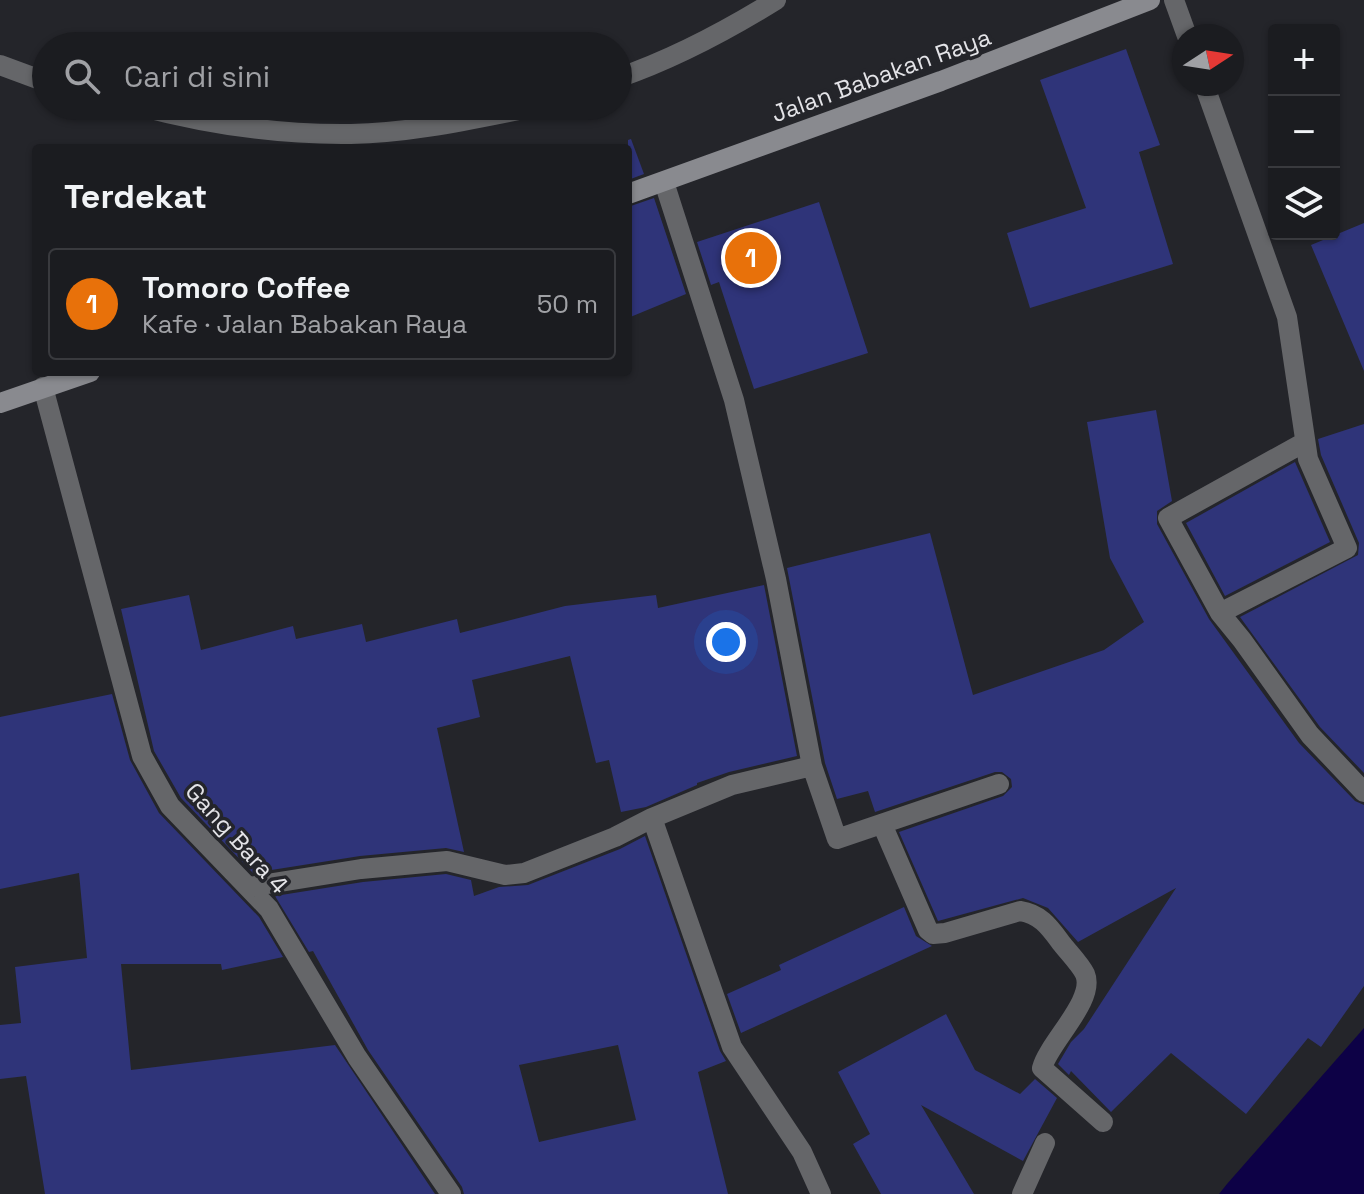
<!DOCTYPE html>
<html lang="id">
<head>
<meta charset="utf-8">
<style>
	:root { --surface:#1b1c20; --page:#28292d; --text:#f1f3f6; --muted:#a0a1a5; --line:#393a3e; --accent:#a4b1fc }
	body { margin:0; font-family:"Space Grotesk",sans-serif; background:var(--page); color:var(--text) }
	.controls { position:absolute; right:24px; top:24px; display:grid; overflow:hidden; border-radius:8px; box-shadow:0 2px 6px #0004 }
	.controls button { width:72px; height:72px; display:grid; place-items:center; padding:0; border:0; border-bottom:2px solid var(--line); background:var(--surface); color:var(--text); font:40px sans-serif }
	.compass { position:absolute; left:1172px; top:24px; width:72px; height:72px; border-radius:50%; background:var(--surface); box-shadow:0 2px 6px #0004; rotate:78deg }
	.you { position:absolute; left:726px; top:642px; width:28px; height:28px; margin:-20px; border:6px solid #fff; border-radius:50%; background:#1a73e8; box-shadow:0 0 0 12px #1a73e833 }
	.badge { display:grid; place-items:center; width:52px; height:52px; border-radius:50%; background:var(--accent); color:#fff; font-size:26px; font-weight:700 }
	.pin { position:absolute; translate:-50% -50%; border:4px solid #fff; box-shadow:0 2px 8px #0006 }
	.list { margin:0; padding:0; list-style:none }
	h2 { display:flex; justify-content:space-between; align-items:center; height:104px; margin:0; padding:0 32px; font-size:34px }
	h2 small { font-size:26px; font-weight:400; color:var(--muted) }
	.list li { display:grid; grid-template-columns:52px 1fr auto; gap:24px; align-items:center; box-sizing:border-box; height:112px; margin:0 16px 16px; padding:0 16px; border:2px solid var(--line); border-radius:8px }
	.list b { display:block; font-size:30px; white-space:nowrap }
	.list p { margin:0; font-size:26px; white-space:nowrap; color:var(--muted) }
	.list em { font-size:26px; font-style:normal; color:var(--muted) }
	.icon { flex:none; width:44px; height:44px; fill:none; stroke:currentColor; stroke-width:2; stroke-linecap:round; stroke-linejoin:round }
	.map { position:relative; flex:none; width:1364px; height:1194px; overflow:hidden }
	.search { position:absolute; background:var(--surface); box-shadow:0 2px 6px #0004; left:32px; top:32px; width:600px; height:88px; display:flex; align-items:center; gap:20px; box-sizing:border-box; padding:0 28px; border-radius:44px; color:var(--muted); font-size:30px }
	.panel { position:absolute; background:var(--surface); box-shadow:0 2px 6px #0004; left:32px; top:144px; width:600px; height:232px; border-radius:8px }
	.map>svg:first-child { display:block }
</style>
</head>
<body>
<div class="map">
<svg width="1364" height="1194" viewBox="0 0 1364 1194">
	<rect width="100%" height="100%" fill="#24252a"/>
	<!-- water -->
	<path fill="#0d0146" d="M1364,1028V1194H1219L1227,1184Z"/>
	<!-- building -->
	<path fill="#2f3479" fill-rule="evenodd" d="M1126,49L1160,145L1139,152L1173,264L1030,308L1007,233L1086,208L1040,80Z
		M631,139L644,174L628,180V140Z
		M654,198L686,294L628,318V207Z
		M819,202L868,353L754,389L719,282L711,285L697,242Z
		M1364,223V371L1311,245Z
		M1156,410L1172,501L1157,511V524L1209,619L1299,743L1355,801L1364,805V986L1321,1047L1308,1038L1246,1114L1171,1053L1111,1112L1071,1071L1069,1075L1058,1064L1071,1042L1084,1029L1176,888L1078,942L1048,908L1023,898L938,921L899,832L1003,796L1012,787L1011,779L1002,772H995L875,812L868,791L837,799L825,763L787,568L930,533L973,695L1104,650L1144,622L1110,558L1087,422Z
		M1364,424V773L1320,727L1240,617L1358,555L1359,543L1321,455L1318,439Z
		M1295,462L1330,542L1225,596L1186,523Z
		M764,585L797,756L729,772L697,783V785L646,807L621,812L609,760L596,763L570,656L472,680L480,717L437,728L464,852L446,848L360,856L253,873L181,798L154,751L121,609L189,595L201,650L293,626L296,639L362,624L366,642L457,619L460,633L565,606L656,595L658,608Z
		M112,694L130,760L159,813L259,917L283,957L222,970L221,964H121L131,1070L335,1045L435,1194H45L26,1076L0,1079V1025L21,1023L15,967L87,958L79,873L0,889V717Z
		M645,836L720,1051L726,1061L698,1072L728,1194H464L462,1187L368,1050L313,951L309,952L275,896L363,882L446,874L471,880L474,896L499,887L528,885L620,849ZM618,1045L636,1120L539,1142L519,1065Z
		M904,907L916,936L932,946L741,1033L727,994L781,970L779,965Z
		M946,1014L975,1070L1020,1094L1035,1079L1057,1098L1023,1161L921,1105L974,1194H881L853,1144L870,1134L838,1072Z"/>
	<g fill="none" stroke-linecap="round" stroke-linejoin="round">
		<!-- lane -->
		<path stroke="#656669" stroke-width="20" d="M0,65L46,82
			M618,78C673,59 726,31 776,0
			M139,106C207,124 281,135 351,134C414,133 477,118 539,106"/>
		<!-- street -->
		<path stroke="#656669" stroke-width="20" d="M1174,0L1187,36
			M1204,84L1287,317L1308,459L1347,548L1220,613
			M664,182L734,400L776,579L812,766L837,839L999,784
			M43,387L142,756L170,806L269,909L357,1057L451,1194
			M1305,442L1168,518L1220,613L1242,640L1310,735L1364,792
			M812,766L732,785L652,818L732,1047L802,1152L821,1194
			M882,824L928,930L933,934L945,933L1020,911C1041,914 1050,928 1062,944C1069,953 1080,964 1085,974C1096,1000 1049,1042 1042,1068L1103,1122
			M249,887L361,869L447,861L505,875L524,873L615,837L652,818
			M1022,1194L1045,1143"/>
		<!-- secondary -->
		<path stroke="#898a8f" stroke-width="20" d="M628,194L941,81L1150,0
			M0,403L90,372"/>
	</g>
	<g text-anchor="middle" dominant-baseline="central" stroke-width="7" stroke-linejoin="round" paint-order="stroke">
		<!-- street labels -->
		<g font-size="24" fill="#e4e4e8" stroke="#24252a">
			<text transform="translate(881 75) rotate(-20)">Jalan Babakan Raya</text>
			<text transform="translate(237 838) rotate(48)">Gang Bara 4</text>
		</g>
	</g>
</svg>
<div class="controls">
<button>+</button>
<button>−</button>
<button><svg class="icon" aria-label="layers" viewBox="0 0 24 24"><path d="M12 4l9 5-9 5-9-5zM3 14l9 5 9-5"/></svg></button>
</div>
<svg class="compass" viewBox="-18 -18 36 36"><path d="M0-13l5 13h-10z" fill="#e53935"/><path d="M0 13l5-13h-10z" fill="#a0a1a5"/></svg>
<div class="you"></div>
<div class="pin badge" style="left:751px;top:258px;background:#e8710a">1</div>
<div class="search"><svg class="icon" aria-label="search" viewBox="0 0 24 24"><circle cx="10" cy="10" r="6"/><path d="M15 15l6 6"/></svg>Cari di sini</div>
<section class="panel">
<h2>Terdekat<small></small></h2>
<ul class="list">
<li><span class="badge" style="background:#e8710a">1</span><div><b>Tomoro Coffee</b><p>Kafe · Jalan Babakan Raya</p></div><em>50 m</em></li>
</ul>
</section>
</div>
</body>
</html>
